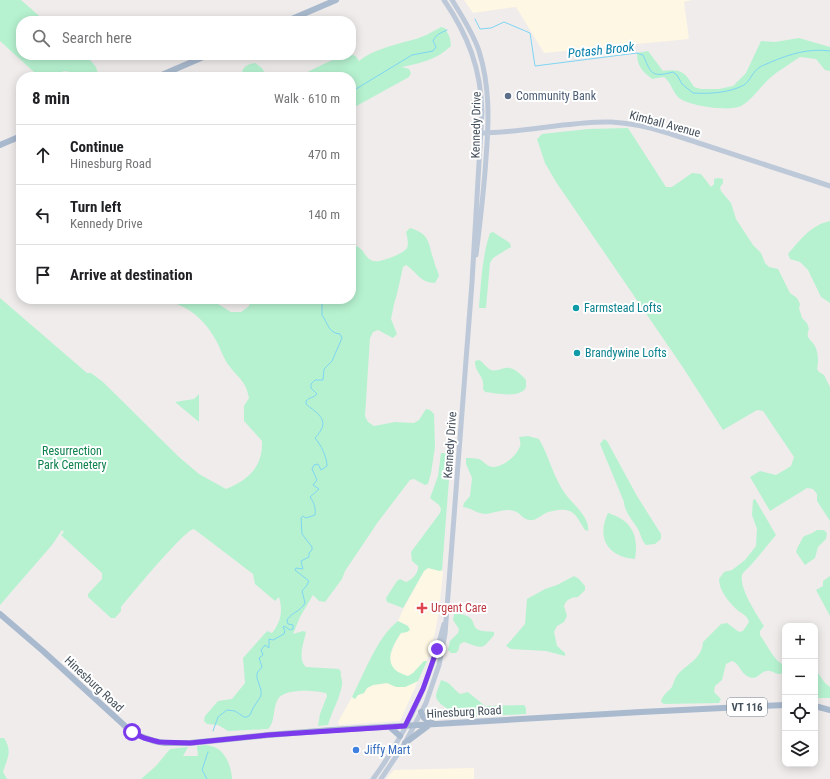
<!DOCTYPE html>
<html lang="en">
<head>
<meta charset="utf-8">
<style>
	:root { --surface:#fff; --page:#f6f6f6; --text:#202124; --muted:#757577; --line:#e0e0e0 }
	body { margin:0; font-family:"Roboto Condensed",sans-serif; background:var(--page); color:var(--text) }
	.controls { position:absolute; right:12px; bottom:12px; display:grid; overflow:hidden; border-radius:8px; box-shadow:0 2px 10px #0003 }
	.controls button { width:36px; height:36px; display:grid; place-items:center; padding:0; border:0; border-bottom:1px solid var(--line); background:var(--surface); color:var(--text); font:20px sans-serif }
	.stop { position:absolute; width:12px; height:12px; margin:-9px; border:3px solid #7c3aed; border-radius:50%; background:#fff }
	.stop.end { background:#7c3aed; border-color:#fff; box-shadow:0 1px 4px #0008 }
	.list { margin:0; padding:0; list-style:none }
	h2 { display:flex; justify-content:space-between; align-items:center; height:52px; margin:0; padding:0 16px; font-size:17px }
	h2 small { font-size:13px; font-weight:400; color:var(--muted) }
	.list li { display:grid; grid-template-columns:26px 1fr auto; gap:12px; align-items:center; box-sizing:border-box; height:60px; padding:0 16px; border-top:1px solid var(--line) }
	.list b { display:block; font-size:15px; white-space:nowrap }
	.list p { margin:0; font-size:13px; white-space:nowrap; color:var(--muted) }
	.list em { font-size:13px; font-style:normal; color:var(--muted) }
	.icon { flex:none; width:22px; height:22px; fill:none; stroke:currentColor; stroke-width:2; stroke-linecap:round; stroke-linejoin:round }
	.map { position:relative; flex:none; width:830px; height:779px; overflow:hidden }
	.search { position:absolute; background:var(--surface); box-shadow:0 2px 10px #0003; left:16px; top:16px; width:340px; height:44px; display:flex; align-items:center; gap:10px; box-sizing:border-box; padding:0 14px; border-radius:16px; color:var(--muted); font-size:15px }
	.panel { position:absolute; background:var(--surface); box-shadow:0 2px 10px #0003; left:16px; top:72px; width:340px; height:232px; border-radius:16px }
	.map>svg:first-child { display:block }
</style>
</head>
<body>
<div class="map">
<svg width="830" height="779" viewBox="0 0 830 779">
	<rect width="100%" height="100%" fill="#f0ecec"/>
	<!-- commercial -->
	<path fill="#fdf7e3" d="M464,0H692L684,2L689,39L544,53L516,7L473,13Z
		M428,568L440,571L442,570L443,573L439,610L435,633L427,661H424L413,673L408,676L396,673L392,667L389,659L395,643L401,633L407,632L408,626L398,621L404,608L424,571Z
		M418,681L400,721L339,725L338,722L352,697L355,699L358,695L364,693L367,688L373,685L387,683L396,687H405Z
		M474,768V779H386L394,770Z"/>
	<!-- green -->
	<path fill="#b6f2d0" d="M0,0H21L45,21H21V55H86L96,67L98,74L97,77H78L70,72L64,71L51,77L40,76L34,72L0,41Z
		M441,27L445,28L450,38L451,46C436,60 421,63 402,67L409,69L411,73L409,77L351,109V77H298C308,72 343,53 352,55C356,55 357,58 359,61C374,49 394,45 412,40C422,38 432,32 441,27Z
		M799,38L830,47V71L825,70L816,59L800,57C790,64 779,70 770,78C760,87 752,100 741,106C730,112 687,106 678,97C672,91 671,82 664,77L652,79C642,71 637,66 637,53L648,51L663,71C681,69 684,71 694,87L701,89H719L733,86L746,73L761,41L775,42Z
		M255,63L262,68L267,77H243C240,68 247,64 255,63Z
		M628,128L666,187H672L692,173L701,174L711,187L714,184V179L719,178L723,179V183L720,187L721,191L731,203L736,219L753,245L761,253L765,263L769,267L778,269L790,293L797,298L800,304L799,308L802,318L807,323L809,329C805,339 811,339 815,346C818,352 819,362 817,369L819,372L824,375L830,387V521L817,501V494L813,489L807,488L770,511L750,477L760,471L776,475L791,466L794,457L763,411L757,410L723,430L682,366L556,182L545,163L537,139L542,134L588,129Z
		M830,221V303L821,297L808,270L800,262L790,259L788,254C800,240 811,225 830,221Z
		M410,228C431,234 428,244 434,261C435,267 438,270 439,276L435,283C419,282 418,273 406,265L403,267L397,294L394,304L391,319L397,334L393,338L378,330L373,332L370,338L365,416L368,422L374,426L395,422L414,423L419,420L426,409L430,410L434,414L435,447L431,473L428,484L425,485L414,479L410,480L378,522L345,571L342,579L325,602L319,601L313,595L300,617L293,634L303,631L306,632C304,642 297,659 306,667L339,669L341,672C340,677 343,680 342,685C340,698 332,711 328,725L318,726L320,714L327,696L326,693C315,690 284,688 278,699C272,709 276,721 268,729L228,731L218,725L207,724L204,721L205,716L218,701L232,699L245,683L243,658L267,631L272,633C281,622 283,611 279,597L275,601L255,584L253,574L194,529C184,530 132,594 121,607V611L115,618H111L88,597V594L102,579V573L61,535L64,532L62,530L52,545L0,605V298L87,373H91L103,382L179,457L199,474L226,489C248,480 263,467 262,441L244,421V406L249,398C246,381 239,379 230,367C223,359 220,346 214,337C201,315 185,305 161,299H210L231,312H241L248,307L253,299H351V243C355,245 359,247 362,250C365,254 367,259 373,261C380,263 403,254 407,248C409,243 407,236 406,232Z
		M493,232L510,243L511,247L493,258L490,263L486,308H479C481,282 482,257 490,233Z
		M479,360C483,362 485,366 489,369C501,376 505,356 526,380C526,383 526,385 526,387C522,399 495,393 485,392L483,389C485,374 475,375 475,361Z
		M199,394V422L175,402L194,399Z
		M528,436L539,439C549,456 553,476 564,492C571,503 590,516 588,531L585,530C577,518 575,508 558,510C554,511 550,511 546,513C540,516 536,521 529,520C522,519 520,512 514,511C505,508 495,513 486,514C477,514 472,508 463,507L464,503L470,496L472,478L466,464V458C471,458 475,458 479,459C484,461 487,467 493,467C503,467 517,456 520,446C521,443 520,440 519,437Z
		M604,439L607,441L637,496L661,534V539L655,544L646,545C642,541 641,536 639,531C634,521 625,514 624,502L600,444Z
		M441,453L451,454L442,570L440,571L428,568L424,571L403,608L387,602L386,598L397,581L400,579L406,582C412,580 419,573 418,566L412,561L411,552L440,513L441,509L439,505L430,498L438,476Z
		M755,499L776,535C767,545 759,557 750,566C747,569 743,572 742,575C739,588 757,615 764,626L760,631V635C766,643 776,664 785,665V673C783,673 781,674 779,674C775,674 771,670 767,671C760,671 757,682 747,676C740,672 740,664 732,661L726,664L722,680L715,686L714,692L721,699L719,703L664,704L661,702C662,695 668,692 672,687C674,682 675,677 679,673C689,663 702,658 703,642L721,624L727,623L739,632L743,631L749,622C748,616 741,613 736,609C728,601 719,590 719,579L724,572L732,570L745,560L756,546L757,529L752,515L753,500Z
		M608,513C632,520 639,536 635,559C608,557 596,538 608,513Z
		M817,530H824L827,533L826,539L818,547L815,558L805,565L796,552C797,547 801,542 803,537C808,534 812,534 817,530Z
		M574,576L579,579L585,586V590L578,597C571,597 566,600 564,606L567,616L564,622L557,626L554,632L557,646L565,653V656L546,651L511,649L506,646L525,624L527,599L545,589L557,585Z
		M830,576V616L816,590L823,586V581Z
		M454,614C459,613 469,615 472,620C474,624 474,627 477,629C481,632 489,631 494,632V635C481,651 483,648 464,642L460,644L458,651L456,653H451L448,650L450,641L458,633L459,629L453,620Z
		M398,621L408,626L410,630L407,632L401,633C389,650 382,669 408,676L413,673L424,661H427L418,681L405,687H396L387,683L373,685L367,688L364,693L358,695L355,699L352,697C364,674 377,637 398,621Z
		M815,673H818L825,683L830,687V698H815Z
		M441,680C452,683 452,688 460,694L468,692L485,706L524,705L526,708V714L466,717C458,714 435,705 436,695C437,690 440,684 441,680Z
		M0,738H4C13,752 7,758 3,772L7,779H0Z
		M206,745C209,746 213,746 216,748C226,752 232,769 232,779H141L156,766L170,749L188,747L183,756H198L197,746Z"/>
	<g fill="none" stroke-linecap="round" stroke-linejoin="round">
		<!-- stream -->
		<path stroke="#7fd5f2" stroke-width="1" d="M475,19L480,29L491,28L504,22L530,33L535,66L637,53L643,55C651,73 651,78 673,72L677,75L682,84L693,93C709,94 729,93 744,85C750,81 753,71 760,67C763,65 767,64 771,62C790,54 809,48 830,51
			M351,92L412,55L433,51L436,47L433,41C436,34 441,33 447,30
			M213,731L218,717L227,710L235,711L244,717H247L250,715L253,708L261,696V690L257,678V673L262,667L259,658L263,655L261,650L265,645L269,648V639L273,640L284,634L285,631L283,627L284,626L290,630L293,629V625L288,624L287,620C292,612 300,612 305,603L302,591L307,585L309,581L295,570L296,568L303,569L301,561L309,557V553L312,550V547L302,534L301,518L303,516L306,518L315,515C316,509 314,502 310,497L319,489L313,485L317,480L312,469L314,465L318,464L321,470L327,466C327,457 321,445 315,438C317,436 319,433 321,430C328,418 314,411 306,404V401C309,397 314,398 317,394L311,388V384L315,380H323L324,369L332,361L342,338L340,334C328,333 328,323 322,315V303L319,299
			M207,779L202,770L208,752"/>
		<!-- secondary -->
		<path stroke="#bdc9d8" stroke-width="5" d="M452,0C462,16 473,33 479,51C490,86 489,121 486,158C484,190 480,223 476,255
			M481,133C524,133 568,121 611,122C631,123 649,127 668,133L830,186
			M373,779C407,733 430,680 444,624
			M381,779L405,743L426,703L439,665L445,634L472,282L482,112C481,69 468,35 444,0"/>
		<!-- primary -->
		<path stroke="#a9bace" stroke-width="6" d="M287,21L336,0
			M157,77L208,55
			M0,145L21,136
			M0,614L43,651L125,726L140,736L154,741L165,743H190L268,735L332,730L641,712L785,705
			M815,706L830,710
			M421,712L424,718L434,724
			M391,728L400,736
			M405,743L429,725"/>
	</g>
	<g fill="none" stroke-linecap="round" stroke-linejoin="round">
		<!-- route -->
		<path stroke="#7c3aed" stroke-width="5" d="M132,732L144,738L159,742L190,743L268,735L405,726L423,689L437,649"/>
	</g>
	<!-- markers -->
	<circle fill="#5c6f8a" stroke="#fff" stroke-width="1.5" cx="508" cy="96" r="4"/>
	<g fill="#0f9aa8" stroke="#fff" stroke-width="1.5">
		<circle cx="576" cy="308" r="4"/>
		<circle cx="577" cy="353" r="4"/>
	</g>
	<path fill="#e0444e" stroke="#fff" stroke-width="1.5" d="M420 602h4v4h4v4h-4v4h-4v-4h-4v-4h4z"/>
	<circle fill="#3f7fe0" stroke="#fff" stroke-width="1.5" cx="356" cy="750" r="4"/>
	<g text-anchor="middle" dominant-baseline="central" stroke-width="4" stroke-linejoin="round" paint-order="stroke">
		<!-- shield labels -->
		<rect fill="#fff" stroke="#7b848c" stroke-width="1" x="727" y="698" width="40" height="18" rx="3"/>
		<g font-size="11" font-weight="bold" fill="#434f5b">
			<text x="747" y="707">VT 116</text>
		</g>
		<!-- service labels -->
		<g font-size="12" fill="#4e5e75" stroke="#fff" text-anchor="start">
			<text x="516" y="96">Community Bank</text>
		</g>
		<!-- street labels -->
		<g font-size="12" fill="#434f5b" stroke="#fff">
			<text transform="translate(665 124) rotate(15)">Kimball Avenue</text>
			<text transform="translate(476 125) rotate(-89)">Kennedy Drive</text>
			<text transform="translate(450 445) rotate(-86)">Kennedy Drive</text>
			<text transform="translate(94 684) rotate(43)">Hinesburg Road</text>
			<text transform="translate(464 712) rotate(-3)">Hinesburg Road</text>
		</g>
		<!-- culture labels -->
		<g font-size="12" fill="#0d838f" stroke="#fff" text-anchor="start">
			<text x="584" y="308">Farmstead Lofts</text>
			<text x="585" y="353">Brandywine Lofts</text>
		</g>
		<!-- park labels -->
		<g font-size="12" fill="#0f824e" stroke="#fff">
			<text x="72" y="451">Resurrection<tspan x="72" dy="14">Park Cemetery</tspan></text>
		</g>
		<!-- health labels -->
		<g font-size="12" fill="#be3a42" stroke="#fff" text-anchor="start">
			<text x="431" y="608">Urgent Care</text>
		</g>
		<!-- shop labels -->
		<g font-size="12" fill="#366cbe" stroke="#fff" text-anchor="start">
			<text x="364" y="750">Jiffy Mart</text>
		</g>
		<!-- water labels -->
		<g font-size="13" font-style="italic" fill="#027ea9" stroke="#fff">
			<text transform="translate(601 50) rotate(-6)">Potash Brook</text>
		</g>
	</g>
</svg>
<div class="controls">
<button>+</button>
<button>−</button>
<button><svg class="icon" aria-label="locate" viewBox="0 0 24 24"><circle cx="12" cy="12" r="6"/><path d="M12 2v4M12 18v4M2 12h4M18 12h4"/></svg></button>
<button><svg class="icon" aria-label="layers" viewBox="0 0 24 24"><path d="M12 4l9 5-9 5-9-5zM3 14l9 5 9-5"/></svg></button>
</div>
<div class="stop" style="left:132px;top:732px"></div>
<div class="stop end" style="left:437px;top:649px"></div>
<div class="search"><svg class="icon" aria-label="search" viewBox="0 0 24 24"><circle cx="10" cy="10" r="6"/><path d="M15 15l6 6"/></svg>Search here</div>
<section class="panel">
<h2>8 min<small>Walk · 610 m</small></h2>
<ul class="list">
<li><svg class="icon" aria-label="ahead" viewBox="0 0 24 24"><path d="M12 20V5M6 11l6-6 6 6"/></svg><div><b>Continue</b><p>Hinesburg Road</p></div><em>470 m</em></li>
<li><svg class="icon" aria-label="left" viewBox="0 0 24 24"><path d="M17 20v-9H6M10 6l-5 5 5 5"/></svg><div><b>Turn left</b><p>Kennedy Drive</p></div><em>140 m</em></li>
<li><svg class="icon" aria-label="arrive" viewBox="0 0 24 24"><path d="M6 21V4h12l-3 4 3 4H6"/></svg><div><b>Arrive at destination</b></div></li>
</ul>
</section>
</div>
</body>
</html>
